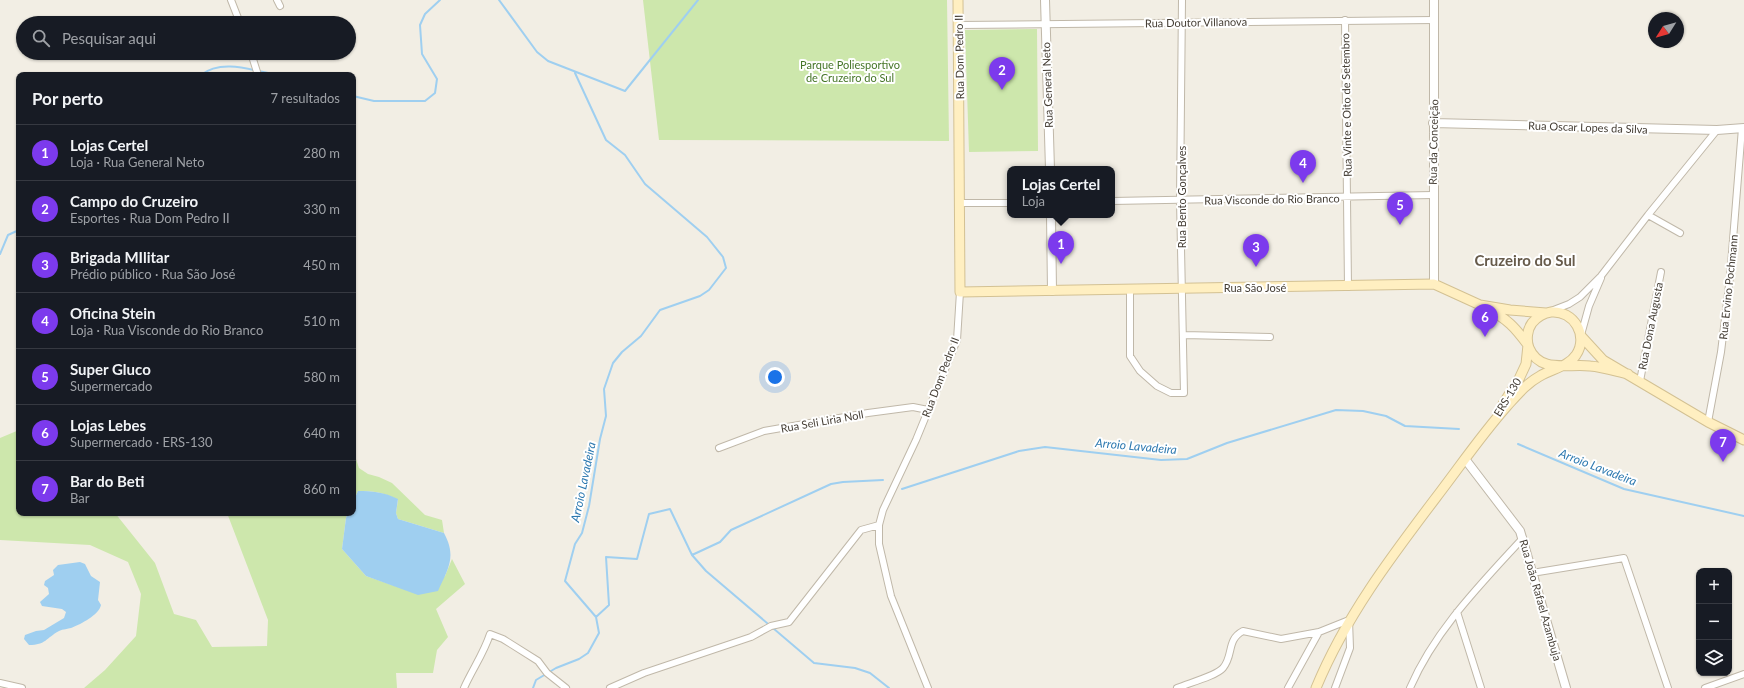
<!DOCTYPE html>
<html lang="pt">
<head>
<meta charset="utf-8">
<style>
	:root { --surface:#171b24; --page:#242831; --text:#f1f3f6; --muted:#9ea1a6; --line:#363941; --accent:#7c3aed }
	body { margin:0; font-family:Lato,sans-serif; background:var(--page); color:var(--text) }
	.controls { position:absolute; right:12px; bottom:12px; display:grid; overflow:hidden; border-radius:8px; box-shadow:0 1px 3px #0004 }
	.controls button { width:36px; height:36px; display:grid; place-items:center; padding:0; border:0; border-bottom:1px solid var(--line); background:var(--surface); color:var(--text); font:20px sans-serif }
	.compass { position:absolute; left:1648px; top:12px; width:36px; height:36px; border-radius:50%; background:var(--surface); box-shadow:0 1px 3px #0004; rotate:233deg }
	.you { position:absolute; left:775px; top:377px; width:14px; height:14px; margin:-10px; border:3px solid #fff; border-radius:50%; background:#1a73e8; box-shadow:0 0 0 6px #1a73e833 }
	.badge { display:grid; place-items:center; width:26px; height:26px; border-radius:50%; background:var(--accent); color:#fff; font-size:13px; font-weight:700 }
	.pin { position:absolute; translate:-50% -33px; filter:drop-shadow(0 1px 2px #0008) }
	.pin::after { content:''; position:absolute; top:21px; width:14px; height:12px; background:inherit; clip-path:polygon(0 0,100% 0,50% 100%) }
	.popup { position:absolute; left:1007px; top:166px; width:108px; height:52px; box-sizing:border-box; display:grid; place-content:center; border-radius:8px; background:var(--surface); filter:drop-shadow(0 1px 3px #0005); font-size:13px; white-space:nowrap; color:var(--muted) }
	.popup b { font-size:15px; color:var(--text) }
	.popup::after { content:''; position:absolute; left:50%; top:100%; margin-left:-8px; border:8px solid transparent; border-top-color:var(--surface) }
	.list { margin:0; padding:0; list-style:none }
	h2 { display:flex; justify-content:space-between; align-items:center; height:52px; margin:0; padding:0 16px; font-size:17px }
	h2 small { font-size:13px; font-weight:400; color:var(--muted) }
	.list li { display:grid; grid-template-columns:26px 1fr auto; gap:12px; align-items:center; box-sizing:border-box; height:56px; padding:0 16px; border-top:1px solid var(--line) }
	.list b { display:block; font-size:15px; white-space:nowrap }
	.list p { margin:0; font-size:13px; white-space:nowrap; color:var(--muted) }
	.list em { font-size:13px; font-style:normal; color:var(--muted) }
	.icon { flex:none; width:22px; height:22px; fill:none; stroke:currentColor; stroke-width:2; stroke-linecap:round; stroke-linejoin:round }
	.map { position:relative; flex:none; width:1744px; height:688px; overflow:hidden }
	.search { position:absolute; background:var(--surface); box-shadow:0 1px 3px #0004; left:16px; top:16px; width:340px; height:44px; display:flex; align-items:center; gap:10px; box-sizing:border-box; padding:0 14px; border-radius:22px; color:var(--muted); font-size:15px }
	.panel { position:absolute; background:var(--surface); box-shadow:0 1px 3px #0004; left:16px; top:72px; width:340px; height:444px; border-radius:8px }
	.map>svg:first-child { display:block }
</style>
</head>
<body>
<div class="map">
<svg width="1744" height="688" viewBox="0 0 1744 688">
	<rect width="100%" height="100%" fill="#f2eee4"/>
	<!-- green -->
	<path fill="#cde7ac" d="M643,0H947L949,141L659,140Z
		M1037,29L1038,151L969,152L965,30Z
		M19,430V513H115L155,563L174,614L196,620L212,647L267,646L268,620L227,513H348L346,518L342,549L366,576L418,594L445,576L452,559L465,584L436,609L448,637L437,650L433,673H396L397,688H84L105,670L136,636L141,594L128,562L90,545L0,540V438Z
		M353,456L356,459L359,468L368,474L379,477L392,483L425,515L442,520L444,533L398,519L396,513L398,500C384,492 373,491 358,491L353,502Z"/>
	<!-- water -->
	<path fill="#9fcff0" d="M358,491C373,491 384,492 398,499L396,513L398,519L444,533C457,557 448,569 438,591L418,595L366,576L342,549L346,518L348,513H353V502Z
		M80,562L85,564L91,576L100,582L98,600L101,605C99,615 81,624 71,628C68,629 63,629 59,631C46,638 46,645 29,645L24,639L25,635L36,631L44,630L64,618L66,612L62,609L42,606L40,602L49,594L48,588L44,585L45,581L54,575L53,570L58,565Z"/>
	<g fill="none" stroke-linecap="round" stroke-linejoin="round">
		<!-- stream -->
		<path stroke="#9fcff0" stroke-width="2" d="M499,0L537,52L548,61L625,91L698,0
			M575,73L606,140L625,155L645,184L707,237L723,257L726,268L709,290L700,296L660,310L641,336L622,352L613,363L604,389L606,416L600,439L589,506L582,533L575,544L565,581L596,617L609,605L606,557L637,559L649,514L670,509L692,555L706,571L814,663L855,668L870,673L889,688
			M201,75C222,58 254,71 277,75
			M353,96L374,101H425L435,93L437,79L422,54L420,25L425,14L440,0
			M0,254L8,235L19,230
			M1518,444L1624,489L1744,516
			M902,489L1019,451L1045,447L1161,460L1187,459L1227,443L1336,410L1363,411L1386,416L1405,426L1459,429
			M692,555L720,542L731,530L831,484L843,482L883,480
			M533,688L536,680L556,668L579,659L588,653L599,633L596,617"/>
		<!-- minor casing -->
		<g stroke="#c0b8a9" stroke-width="8">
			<path id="minor" d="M231,0L240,23
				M277,0L280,6
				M1345,20L1348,287
				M959,25L1434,20
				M251,53L258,75
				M1112,201L1433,195
				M960,203H1010
				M1648,215L1680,233
				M1130,289V356L1140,371L1157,386L1171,393H1184L1180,200L1182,0
				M1551,311L1569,304L1580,297L1601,276L1648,215L1717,130
				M1184,335L1270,337
				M1581,335L1589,306L1601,278
				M1640,381L1661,272
				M1708,422L1721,352L1730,277L1742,128
				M719,448L764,431L868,413L913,407L928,410
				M1532,573L1624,558L1668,688
				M1457,612L1481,688
				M0,683L22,688
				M464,688C472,670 484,653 490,634L503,639L538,661L547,673L566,688
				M610,688L644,673L751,637L771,626L789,622L861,530L879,525
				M928,688L891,596L879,544V525L883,510L916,440L957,340L960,292
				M1177,688C1189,683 1216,676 1223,668C1234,655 1226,640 1243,631L1281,639L1319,632
				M1288,688L1319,632L1349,620L1350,648L1335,688
				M1410,688C1435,630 1481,584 1523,538
				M1705,688L1744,674"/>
		</g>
		<!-- tertiary casing -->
		<g stroke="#c0b8a9" stroke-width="10">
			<path id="tertiary" d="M1045,0L1050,169
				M1434,0V284
				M1433,123L1717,130L1744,128
				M1051,215L1052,291
				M1465,459L1520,531L1566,688"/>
		</g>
		<!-- secondary casing -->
		<g stroke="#d3c193" stroke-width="11">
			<path id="secondary" d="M958,0L960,292L1434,284L1480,305L1510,310L1546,313
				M1487,308C1508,320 1514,326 1528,345L1526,364L1519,379L1503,404
				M1581,336L1603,360L1708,422L1744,440
				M1316,688C1346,615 1394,553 1441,491C1463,462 1483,433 1507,406C1517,395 1527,383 1540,376C1552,369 1569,366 1576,355C1589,336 1574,310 1551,312C1544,313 1537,317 1532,323C1527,330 1526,340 1529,348C1540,374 1569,363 1590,366C1603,367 1615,371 1628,374"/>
		</g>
		<!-- minor -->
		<use href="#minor" stroke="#fff" stroke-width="6"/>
		<!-- tertiary -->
		<use href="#tertiary" stroke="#fff" stroke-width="8"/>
		<!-- secondary -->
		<use href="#secondary" stroke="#ffefc1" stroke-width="9"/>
	</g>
	<g text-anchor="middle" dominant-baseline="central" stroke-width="4" stroke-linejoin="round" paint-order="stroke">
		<!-- street labels -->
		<g font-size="11" fill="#443d34" stroke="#fff">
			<text transform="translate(1196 22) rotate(-1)">Rua Doutor Villanova</text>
			<text transform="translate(959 57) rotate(-91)">Rua Dom Pedro II</text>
			<text transform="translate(1047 85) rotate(-92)">Rua General Neto</text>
			<text transform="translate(1346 105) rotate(-91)">Rua Vinte e Oito de Setembro</text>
			<text transform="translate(1588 127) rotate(2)">Rua Oscar Lopes da Silva</text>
			<text transform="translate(1433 142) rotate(-89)">Rua da Conceição</text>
			<text transform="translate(1181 197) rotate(-90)">Rua Bento Gonçalves</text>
			<text transform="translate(1272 199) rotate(-1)">Rua Visconde do Rio Branco</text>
			<text x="1255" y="287">Rua São José</text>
			<text transform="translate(1728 287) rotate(-84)">Rua Ervino Pochmann</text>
			<text transform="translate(1650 326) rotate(-79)">Rua Dona Augusta</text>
			<text transform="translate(940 377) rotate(-69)">Rua Dom Pedro II</text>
			<text transform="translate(1507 397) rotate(-59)">ERS-130</text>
			<text transform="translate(822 421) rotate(-10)">Rua Seli Liria Noll</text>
			<text transform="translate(1541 600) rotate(74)">Rua João Rafael Azambuja</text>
		</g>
		<!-- park labels -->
		<g font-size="11" fill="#457527" stroke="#fff">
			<text x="850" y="64">Parque Poliesportivo<tspan x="850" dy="13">de Cruzeiro do Sul</tspan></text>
		</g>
		<!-- water labels -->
		<g font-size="12" font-style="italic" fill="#2d79b0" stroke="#fff">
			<text transform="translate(1136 446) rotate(5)">Arroio Lavadeira</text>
			<text transform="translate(1598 467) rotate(21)">Arroio Lavadeira</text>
			<text transform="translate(583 482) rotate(-78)">Arroio Lavadeira</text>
		</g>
		<!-- district labels -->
		<g font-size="15" font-weight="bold" fill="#675b4b" stroke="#fff">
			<text x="1525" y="260">Cruzeiro do Sul</text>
		</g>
	</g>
</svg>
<div class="controls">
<button>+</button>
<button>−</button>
<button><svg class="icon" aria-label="layers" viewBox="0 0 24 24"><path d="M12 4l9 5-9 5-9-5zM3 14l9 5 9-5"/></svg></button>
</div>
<svg class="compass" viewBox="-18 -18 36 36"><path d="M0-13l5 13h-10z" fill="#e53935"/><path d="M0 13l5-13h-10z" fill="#9ea1a6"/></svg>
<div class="you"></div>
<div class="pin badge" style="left:1061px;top:264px">1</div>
<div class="popup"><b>Lojas Certel</b>Loja</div>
<div class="pin badge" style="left:1002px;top:90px">2</div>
<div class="pin badge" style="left:1256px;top:267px">3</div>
<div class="pin badge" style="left:1303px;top:183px">4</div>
<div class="pin badge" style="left:1400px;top:225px">5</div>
<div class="pin badge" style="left:1485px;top:337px">6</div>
<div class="pin badge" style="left:1723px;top:462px">7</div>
<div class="search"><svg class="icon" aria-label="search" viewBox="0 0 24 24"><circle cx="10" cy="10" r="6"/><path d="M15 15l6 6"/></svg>Pesquisar aqui</div>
<section class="panel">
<h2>Por perto<small>7 resultados</small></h2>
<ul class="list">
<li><span class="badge">1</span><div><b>Lojas Certel</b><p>Loja · Rua General Neto</p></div><em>280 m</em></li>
<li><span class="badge">2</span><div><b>Campo do Cruzeiro</b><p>Esportes · Rua Dom Pedro II</p></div><em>330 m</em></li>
<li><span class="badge">3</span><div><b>Brigada MIlitar</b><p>Prédio público · Rua São José</p></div><em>450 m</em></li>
<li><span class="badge">4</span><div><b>Oficina Stein</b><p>Loja · Rua Visconde do Rio Branco</p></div><em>510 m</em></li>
<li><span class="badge">5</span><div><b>Super Gluco</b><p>Supermercado</p></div><em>580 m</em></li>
<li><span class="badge">6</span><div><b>Lojas Lebes</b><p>Supermercado · ERS-130</p></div><em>640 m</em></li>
<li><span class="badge">7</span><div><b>Bar do Beti</b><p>Bar</p></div><em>860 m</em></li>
</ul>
</section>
</div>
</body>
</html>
